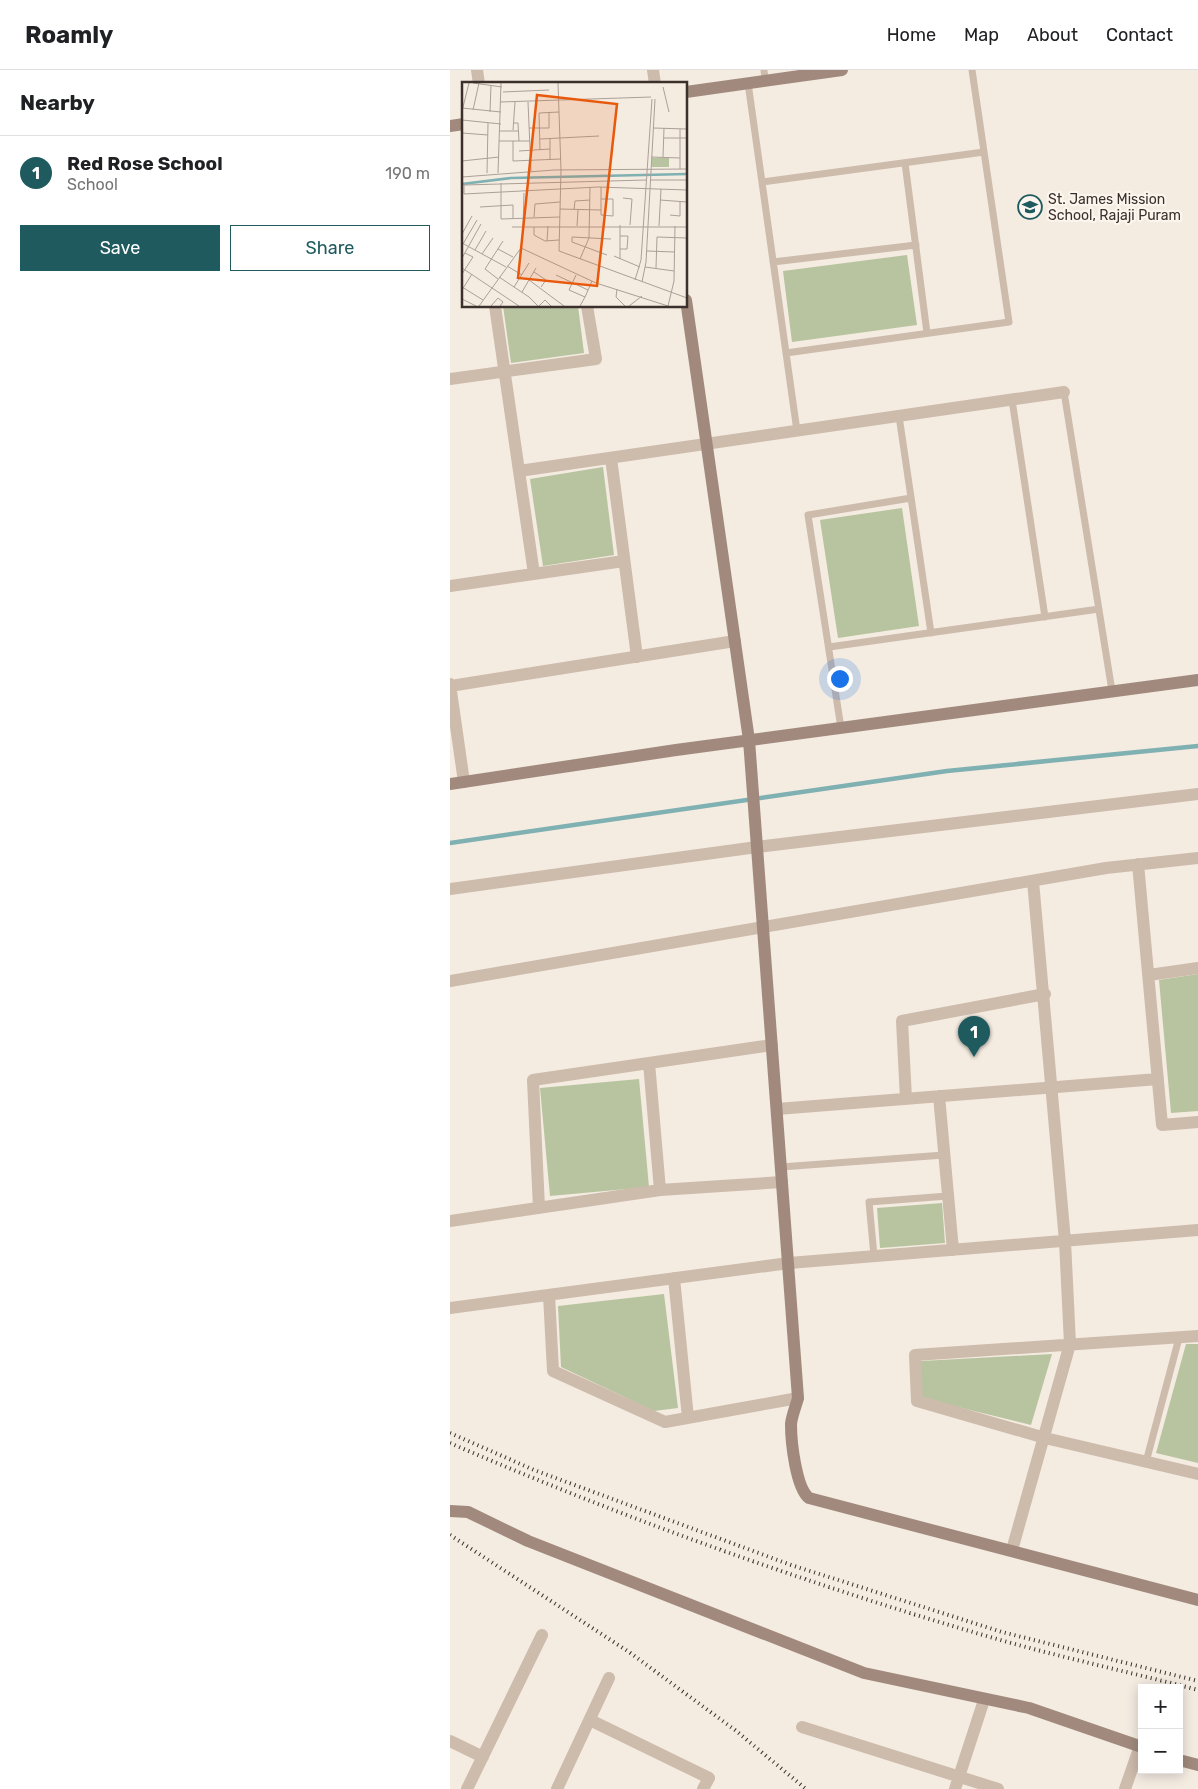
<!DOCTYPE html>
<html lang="en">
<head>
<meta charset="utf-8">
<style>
	:root { --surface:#fff; --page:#f6f6f6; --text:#202124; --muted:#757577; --line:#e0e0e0; --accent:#1f5a5e }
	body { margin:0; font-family:Rubik,sans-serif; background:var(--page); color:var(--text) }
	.controls { position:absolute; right:15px; bottom:15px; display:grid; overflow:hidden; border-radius:0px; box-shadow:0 2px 12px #0003 }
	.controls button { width:45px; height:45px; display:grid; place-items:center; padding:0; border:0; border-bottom:1px solid var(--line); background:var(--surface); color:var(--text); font:25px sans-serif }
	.you { position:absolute; left:389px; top:608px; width:18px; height:18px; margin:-12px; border:4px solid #fff; border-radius:50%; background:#1a73e8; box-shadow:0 0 0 8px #1a73e833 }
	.badge { display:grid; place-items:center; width:32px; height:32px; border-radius:50%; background:var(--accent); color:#fff; font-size:16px; font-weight:700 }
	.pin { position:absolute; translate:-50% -41px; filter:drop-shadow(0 1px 2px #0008) }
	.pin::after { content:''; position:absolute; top:26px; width:18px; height:15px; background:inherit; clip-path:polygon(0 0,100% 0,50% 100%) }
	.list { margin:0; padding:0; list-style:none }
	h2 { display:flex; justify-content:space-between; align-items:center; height:65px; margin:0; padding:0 20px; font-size:21px }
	h2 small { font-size:16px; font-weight:400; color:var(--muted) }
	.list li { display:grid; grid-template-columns:32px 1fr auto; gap:15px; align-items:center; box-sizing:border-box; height:75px; padding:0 20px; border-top:1px solid var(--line) }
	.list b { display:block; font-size:19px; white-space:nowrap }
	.list p { margin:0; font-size:16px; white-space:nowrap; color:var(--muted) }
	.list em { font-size:16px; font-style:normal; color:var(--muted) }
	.actions { display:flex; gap:10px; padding:15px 20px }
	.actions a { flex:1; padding:11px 0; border:1px solid var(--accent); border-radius:0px; text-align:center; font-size:18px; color:var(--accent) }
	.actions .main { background:var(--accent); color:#fff }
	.map { position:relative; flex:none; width:748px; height:1719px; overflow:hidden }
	header { display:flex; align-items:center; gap:30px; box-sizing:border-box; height:70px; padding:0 25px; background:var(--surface); border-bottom:1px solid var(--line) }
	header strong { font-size:24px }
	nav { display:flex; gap:28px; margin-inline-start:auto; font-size:18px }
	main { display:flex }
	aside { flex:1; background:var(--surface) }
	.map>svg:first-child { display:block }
</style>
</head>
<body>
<header>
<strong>Roamly</strong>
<nav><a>Home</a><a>Map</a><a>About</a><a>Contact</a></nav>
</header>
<main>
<aside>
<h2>Nearby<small></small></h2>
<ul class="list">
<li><span class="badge">1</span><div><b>Red Rose School</b><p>School</p></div><em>190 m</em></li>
</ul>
<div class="actions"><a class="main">Save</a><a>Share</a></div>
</aside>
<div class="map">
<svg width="748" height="1719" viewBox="0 0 748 1719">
	<rect width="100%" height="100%" fill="#f4ebe1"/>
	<!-- green -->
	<path fill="#b8c4a0" d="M457,185L467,255L342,272L333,201Z
		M53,236H128L134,283L61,293Z
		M153,397L164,485L93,496L80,409Z
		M452,438L469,556L388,568L370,450Z
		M748,904V1041L721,1043L709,910Z
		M189,1009L199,1117L100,1126L90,1018Z
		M492,1133L495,1173L430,1178L427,1138Z
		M214,1224L228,1338L204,1341L111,1297L108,1236Z
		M736,1274H748V1393L706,1383Z
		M602,1284L581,1355L471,1328V1291Z"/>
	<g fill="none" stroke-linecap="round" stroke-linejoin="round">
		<!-- stream -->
		<path stroke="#7fb0b2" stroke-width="4.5" d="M0,773L497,701L748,676"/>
		<!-- lane -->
		<path stroke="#cdbbac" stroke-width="7" d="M314,0L315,11
			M298,13L347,361
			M455,93L477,263
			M312,112L534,82
			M323,192L466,175
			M336,283L559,252L522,0
			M614,322L662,621
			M562,330L595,547
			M449,346L481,563
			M379,577L649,539
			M391,658L358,445L461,428
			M331,1097L494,1085
			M424,1186L419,1132L498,1126
			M696,1392L729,1268"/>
		<!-- street -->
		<path stroke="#cdbbac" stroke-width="12" d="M27,0L29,14
			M203,0L205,14
			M45,236L84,504
			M0,309L146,289L137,236
			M161,388L187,587
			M69,401L614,322
			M0,516L174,491
			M0,614L14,712
			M0,616L285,571
			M688,794L712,1055L748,1052
			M0,819L307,777L748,724
			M699,905L748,898
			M0,911L656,798L748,788
			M199,993L210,1120
			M489,1026L503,1180
			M456,1029L452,951L595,924
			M327,1039L708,1009
			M89,1138L83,1010L322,975
			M0,1151L210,1120L332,1112
			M224,1208L238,1348
			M99,1225L103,1301L215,1352L348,1328
			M0,1238L339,1193L748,1160
			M748,1266L465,1285L467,1331L595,1368L748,1404
			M562,1480L620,1274L615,1171L583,811
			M140,1650L259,1708L253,1719
			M352,1657L548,1719
			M0,1671L33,1687
			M17,1719L92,1565
			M107,1719L159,1608
			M505,1719L534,1630
			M675,1719L690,1676"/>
		<!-- secondary -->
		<path stroke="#a18a7d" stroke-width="12" d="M236,22L392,0
			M0,56L14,54
			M236,230L299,670L348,1328C346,1336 342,1345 341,1354C341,1372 346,1418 359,1428L748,1530
			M0,714L226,680L748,610
			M0,1441L18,1442L78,1471L414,1603L579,1638L692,1677
			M729,1690L748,1695"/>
		<!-- rail -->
		<path stroke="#3b302b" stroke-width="4" stroke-dasharray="1 4" stroke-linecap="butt" d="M0,1363L84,1400L341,1495L552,1562L748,1611
			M0,1373C173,1448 352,1512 533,1565C604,1586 676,1601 748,1620
			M0,1465L179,1582L285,1660L356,1719"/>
	</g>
	<!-- icons -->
	<defs>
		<g id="school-ring" transform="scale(1.25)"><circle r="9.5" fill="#fbf5ee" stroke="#1f5a5e" stroke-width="1.5"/><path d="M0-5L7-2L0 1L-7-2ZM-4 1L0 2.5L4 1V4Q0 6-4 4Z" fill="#1f5a5e"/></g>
	</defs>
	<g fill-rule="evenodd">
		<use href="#school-ring" x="580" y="137"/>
	</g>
	<g text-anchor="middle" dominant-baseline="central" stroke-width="4.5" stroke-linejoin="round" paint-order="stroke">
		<!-- poi labels -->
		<g font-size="14" fill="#3b302b" stroke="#fbf5ee" text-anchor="start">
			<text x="598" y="129">St. James Mission<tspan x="598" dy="16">School, Rajaji Puram</tspan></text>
		</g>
	</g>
	<!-- overview -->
	<g transform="translate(12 12)">
		<rect width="225" height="225" fill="#f4ebe1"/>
		<path d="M190,76H207V85H190Z" fill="#b8c4a0"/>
		<path fill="none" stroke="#7fb0b2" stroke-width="2.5" d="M0,102L49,96L225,92"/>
		<path fill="none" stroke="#aaa098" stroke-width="1" d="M11,1L40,5M96,1L99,88L97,169L225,216M201,5L207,30M41,10L87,8M38,20L189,15M66,20L69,89M0,26L39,30M11,28L17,1M0,29L7,1M28,30L29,3M0,38L39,42M52,41H56L57,59M67,46H87V31M191,46L225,47M51,48L53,20M37,49H56M0,51L26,53M88,56V78M202,56H225M78,57L137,54M37,59H68M51,59V79L99,77M78,68L77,31L97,30M57,69L88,67M189,75L218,76M201,75L202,46M0,79L37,75M218,87V47M25,91L26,41M36,91L39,1M0,95L92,88L225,87M184,98L2,103V112L136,105L225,108M188,98H225M39,101V137L98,135M161,116L170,117L168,143M139,117H151V134L139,133V105M198,118L225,120M18,125L51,123V136M98,127L139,128M112,128L113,119L128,118M208,133L218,134V119M72,135L73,122L98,120M115,144L116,128M197,144L199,107M50,145H225M61,145L62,111M72,145V153L83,159L97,158M0,152L10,134M85,159L86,144M0,161L44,185M1,162L15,138M36,167L51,175M158,167H165L166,154H158M13,168L24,149M185,169L213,170M20,172L31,156M145,173L110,160V155L149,157M152,174L178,185M0,176L19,142M118,177L127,156L128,106M158,177V143M45,184L60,193M183,185L212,189M0,186L57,224M194,186L195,155L225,156M72,190L84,198L79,205M0,192L11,175L3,171M94,193L126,208M114,193L107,208L123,215L118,224M37,195L67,215L76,224M36,197L23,187L41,159M67,198L102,224M173,198L179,178L190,17M180,200L184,180L193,17M0,205L21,218M52,205L67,181M155,207L154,215L163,224M0,208L10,192M60,210L74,186M123,215L130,199M0,217L14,224M17,224L59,166L134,201L206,224M29,224L36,216L41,220L38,224M77,224L83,218L89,224M167,224L180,214M206,224L212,199L213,144"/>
		<path fill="#e8590c" fill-opacity="0.15" stroke="#e8590c" stroke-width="2.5" d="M75,13L155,22L135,204L56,196Z"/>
		<rect width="225" height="225" fill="none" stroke="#3b302b" stroke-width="2.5"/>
	</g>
</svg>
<div class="controls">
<button>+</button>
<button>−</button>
</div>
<div class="you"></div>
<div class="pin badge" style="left:524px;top:987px">1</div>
</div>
</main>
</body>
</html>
